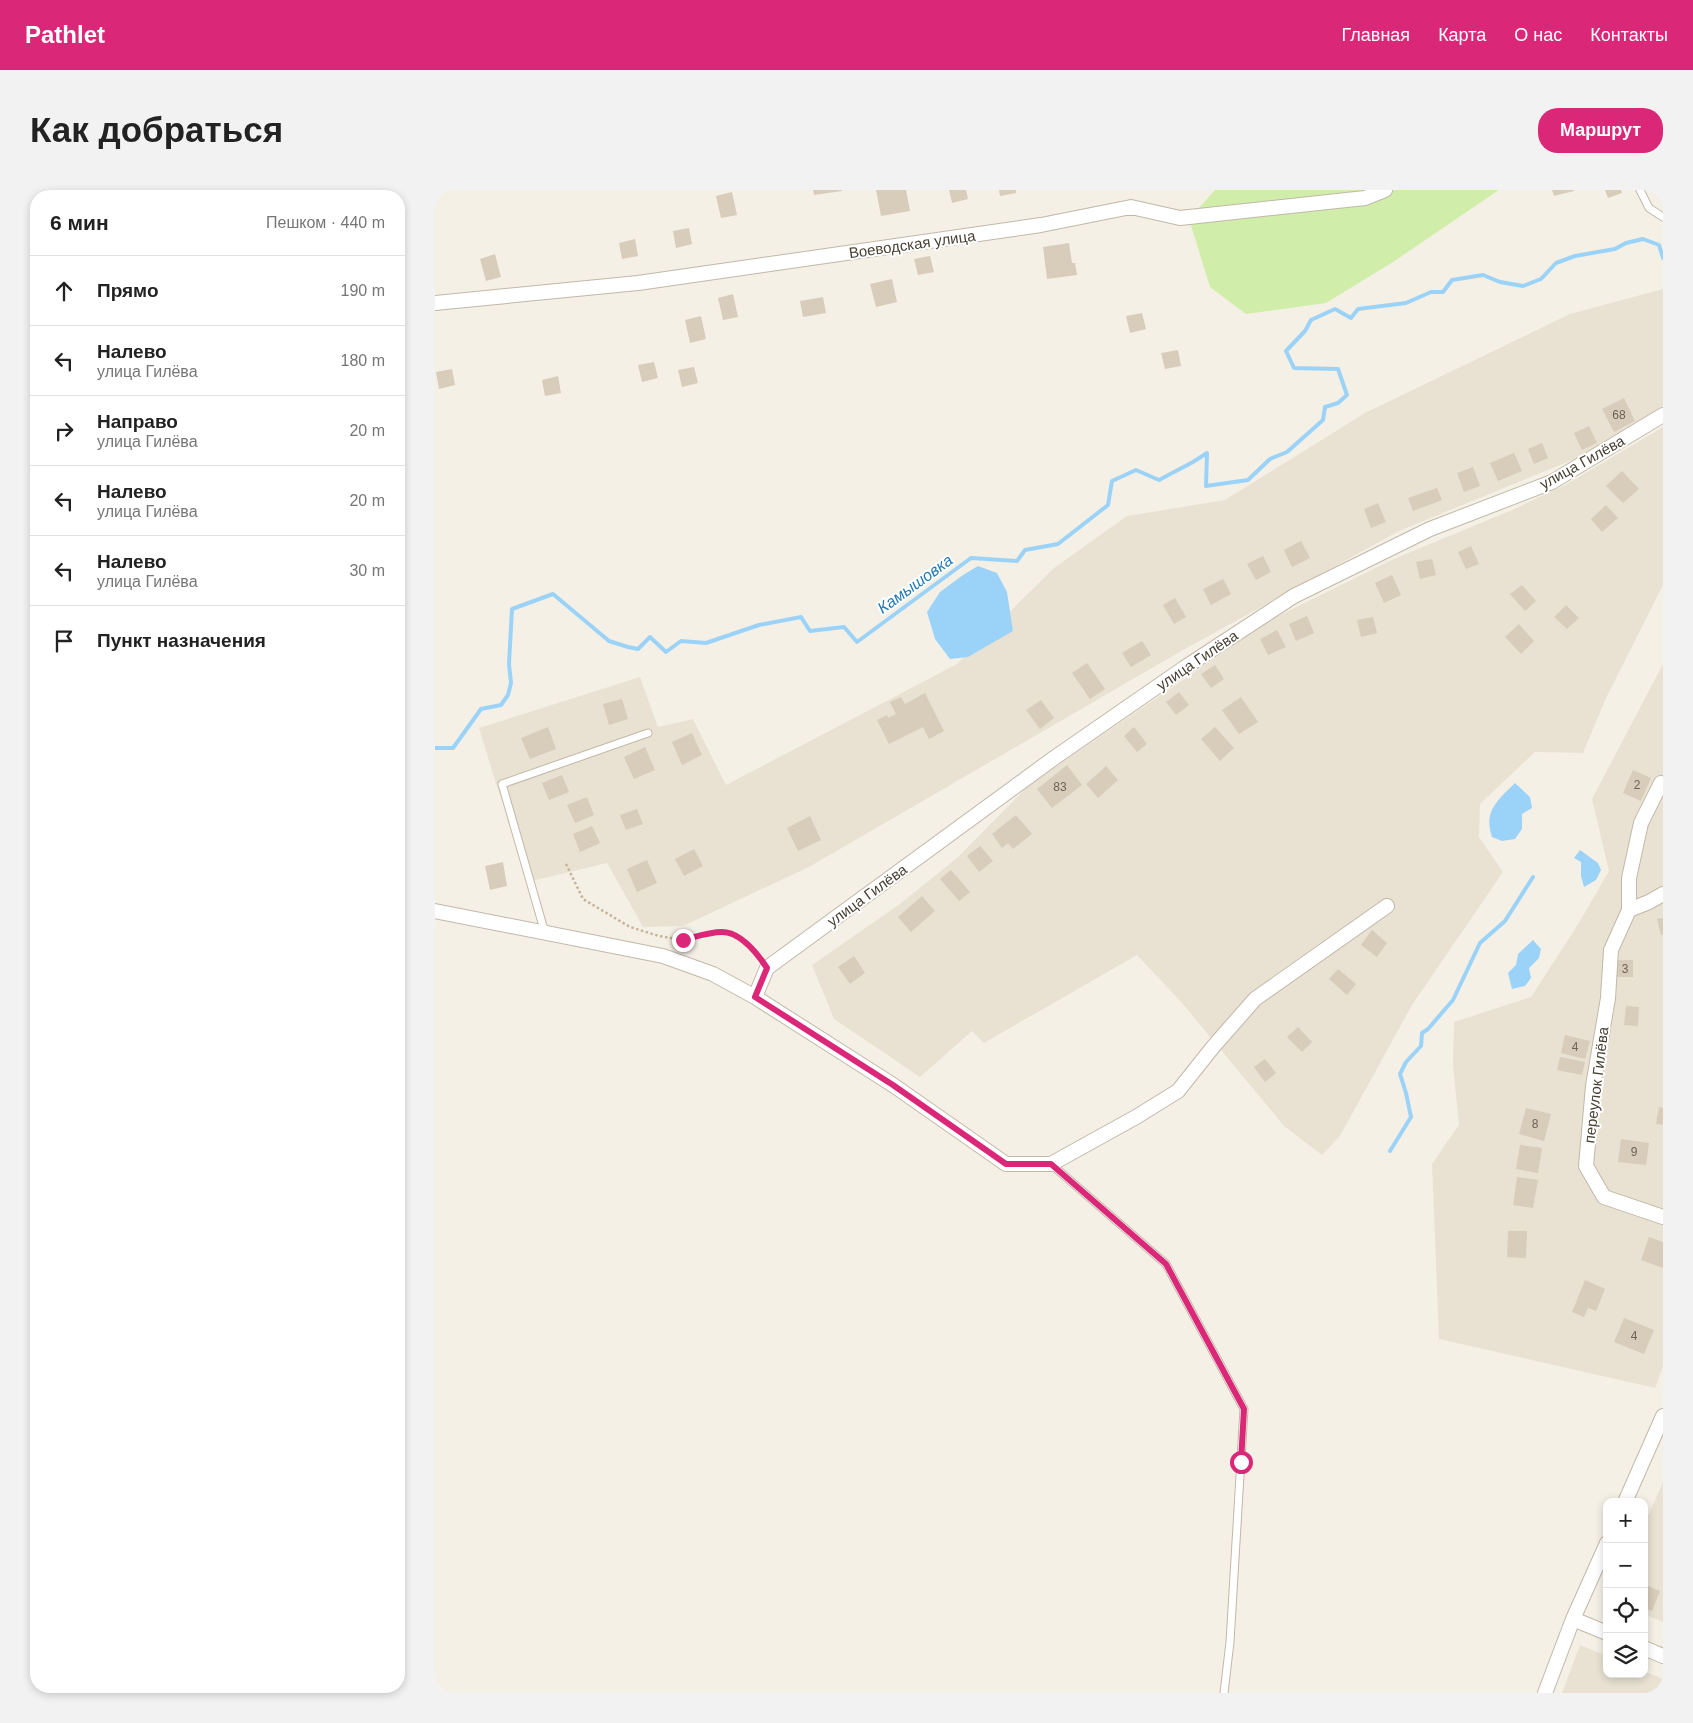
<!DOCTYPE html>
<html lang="ru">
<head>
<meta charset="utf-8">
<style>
	:root { --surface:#fff; --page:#f2f2f2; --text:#222; --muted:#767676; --line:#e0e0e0; --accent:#db2777 }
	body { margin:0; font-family:Helvetica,sans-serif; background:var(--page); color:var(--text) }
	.controls { position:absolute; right:15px; bottom:15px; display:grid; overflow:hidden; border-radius:10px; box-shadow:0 2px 8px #0003 }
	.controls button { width:45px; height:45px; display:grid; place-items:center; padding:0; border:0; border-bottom:1px solid var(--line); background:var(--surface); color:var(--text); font:25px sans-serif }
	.stop { position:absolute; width:15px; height:15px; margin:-11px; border:4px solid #db2777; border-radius:50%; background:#fff }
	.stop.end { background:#db2777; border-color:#fff; box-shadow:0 1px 5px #0008 }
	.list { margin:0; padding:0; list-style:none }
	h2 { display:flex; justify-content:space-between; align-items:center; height:65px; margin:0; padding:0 20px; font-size:21px }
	h2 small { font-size:16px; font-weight:400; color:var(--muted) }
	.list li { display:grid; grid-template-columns:32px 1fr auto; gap:15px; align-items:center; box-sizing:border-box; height:70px; padding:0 20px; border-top:1px solid var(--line) }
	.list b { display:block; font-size:19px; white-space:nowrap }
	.list p { margin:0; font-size:16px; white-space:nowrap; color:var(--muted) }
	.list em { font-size:16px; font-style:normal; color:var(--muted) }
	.icon { flex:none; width:28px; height:28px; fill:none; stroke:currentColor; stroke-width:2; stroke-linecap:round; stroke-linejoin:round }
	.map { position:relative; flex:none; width:1228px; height:1503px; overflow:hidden; border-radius:20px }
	header { display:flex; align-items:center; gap:30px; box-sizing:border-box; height:70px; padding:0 25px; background:var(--accent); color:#fff }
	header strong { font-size:24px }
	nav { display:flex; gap:28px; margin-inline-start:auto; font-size:18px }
	.intro { display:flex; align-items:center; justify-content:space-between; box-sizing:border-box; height:120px; padding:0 30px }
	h1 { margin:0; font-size:35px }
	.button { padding:12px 22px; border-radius:20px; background:var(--accent); color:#fff; font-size:18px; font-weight:700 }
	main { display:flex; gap:30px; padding:0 30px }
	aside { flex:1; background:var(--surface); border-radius:20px; box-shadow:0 2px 8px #0003 }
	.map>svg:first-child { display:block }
</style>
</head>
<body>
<header>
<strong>Pathlet</strong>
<nav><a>Главная</a><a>Карта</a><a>О нас</a><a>Контакты</a></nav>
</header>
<div class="intro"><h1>Как добраться</h1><a class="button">Маршрут</a></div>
<main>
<aside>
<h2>6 мин<small>Пешком · 440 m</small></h2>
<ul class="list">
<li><svg class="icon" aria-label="ahead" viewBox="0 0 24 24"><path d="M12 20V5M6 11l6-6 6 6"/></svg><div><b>Прямо</b></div><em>190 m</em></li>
<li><svg class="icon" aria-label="left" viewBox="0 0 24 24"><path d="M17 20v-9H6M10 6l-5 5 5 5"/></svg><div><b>Налево</b><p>улица Гилёва</p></div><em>180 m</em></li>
<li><svg class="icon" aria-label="right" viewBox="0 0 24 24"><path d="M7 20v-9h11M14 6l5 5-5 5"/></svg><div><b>Направо</b><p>улица Гилёва</p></div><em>20 m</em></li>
<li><svg class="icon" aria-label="left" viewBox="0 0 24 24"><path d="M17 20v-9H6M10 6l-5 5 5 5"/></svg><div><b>Налево</b><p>улица Гилёва</p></div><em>20 m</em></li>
<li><svg class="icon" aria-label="left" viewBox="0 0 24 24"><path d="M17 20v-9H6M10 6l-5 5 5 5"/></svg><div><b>Налево</b><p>улица Гилёва</p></div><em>30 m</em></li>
<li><svg class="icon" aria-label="arrive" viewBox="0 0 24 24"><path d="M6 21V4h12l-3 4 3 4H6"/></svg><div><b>Пункт назначения</b></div></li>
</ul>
</aside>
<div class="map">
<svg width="1228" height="1503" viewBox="0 0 1228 1503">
	<rect width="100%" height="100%" fill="#f5f0e6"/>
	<!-- residential -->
	<path fill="#e9e2d3" d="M1228,99V216L1147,266L964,341L748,460L374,677L248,736L208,737L172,673L97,691L61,594L44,538L205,487L223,537L258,529L291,595L522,474L619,378L692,326L790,310L930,223L1135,124Z
		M1228,237V395L1171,508L1148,563L1100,562L1045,614L1044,647L1068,682L977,815L905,946L887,965L849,936L747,813L702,765L549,853L537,841L485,887L399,829L377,775L465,714L523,667L594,595L839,428L961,368L1077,320L1132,294Z
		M1228,474V1177L1220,1198L1004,1149L997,974L1024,935L1018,876L1019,832L1096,807L1142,736L1174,681L1157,609Z
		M1228,1292V1432L1209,1424V1335Z
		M1145,1455L1172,1466V1484H1209V1481L1228,1489V1503H1127Z"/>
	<!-- green -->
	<path fill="#d0eeaa" d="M780,0H1064L958,72L891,113L811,124L775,97L754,29Z"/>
	<!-- water -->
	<path fill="#9bd3f8" d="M543,376L562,383L572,402L578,441L533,467L515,469L500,449L492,422L505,402L528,385Z
		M1080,593L1095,607L1097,618L1087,624V639L1080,649L1067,651L1057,647C1048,621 1063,610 1080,593Z
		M1145,660L1163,673L1166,680L1161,690L1149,697L1146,686V672L1139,668Z
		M1098,750L1106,759L1104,768L1094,778L1096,788L1090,796L1077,799L1073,783L1081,775L1083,764Z"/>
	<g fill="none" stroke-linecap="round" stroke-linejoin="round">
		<!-- stream -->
		<path stroke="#9bd3f8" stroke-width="4" d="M0,558H18L46,519L66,515L73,505L76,493L74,474L77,419L118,404L174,451L193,457L203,459L215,447L231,462L246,451L271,453L324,435L366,427L375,441L409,437L422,452L536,368L582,371L590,360L623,354L673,315L677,291L701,280L724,290L758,272L772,263L771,296L813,290L835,269L852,262L888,230L890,217L903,213L912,205L903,179L859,178L851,161L870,141L876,130L900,119L916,128L923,119L971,113L996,102H1008L1017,90L1048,85L1065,92L1088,96L1106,89L1121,73L1140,66L1180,59L1191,53L1208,49L1224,55L1228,68
			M955,961L976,927L971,903L965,884L971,872L986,856L987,843L993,839L1018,810L1045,753L1070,731L1098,687"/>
	</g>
	<!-- building -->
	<path fill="#d8ccba" d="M378,0H407V1L379,5Z
		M441,0H471L475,21L446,26Z
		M514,0H531L533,9L517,13Z
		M564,0H581V3L565,6Z
		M1117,0H1139V1L1119,6Z
		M1170,0H1186L1187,3L1173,8Z
		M297,2L302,25L286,28L281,6Z
		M254,38L257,54L241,58L238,41Z
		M200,49L203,66L187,69L184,53Z
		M634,53L637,73H640L642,85L612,89L608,57Z
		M60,64L66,87L51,91L45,69Z
		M495,66L499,82L483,85L479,69Z
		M457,89L462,112L441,117L435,94Z
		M298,104L303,127L288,130L283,108Z
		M388,107L391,123L368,127L365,111Z
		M707,123L711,139L695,143L691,126Z
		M266,126L271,149L255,153L250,130Z
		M743,160L746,176L730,179L726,163Z
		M219,172L223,188L207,192L203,175Z
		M259,177L263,193L247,197L243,180Z
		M17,179L20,195L4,199L1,182Z
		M123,186L126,203L110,206L107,190Z
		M1189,208L1200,231L1179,242L1167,219Z
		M1154,236L1162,253L1147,260L1139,243Z
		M1107,253L1113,268L1099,274L1093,259Z
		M1079,263L1087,281L1063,291L1055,273Z
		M1038,277L1045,296L1029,302L1022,283Z
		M1187,281L1204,299L1188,313L1171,296Z
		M1002,298L1007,310L978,321L973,308Z
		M943,313L951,332L936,338L929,319Z
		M1171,315L1183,328L1167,342L1156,329Z
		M866,351L875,368L857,377L849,360Z
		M1036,356L1044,374L1031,379L1023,362Z
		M828,366L836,382L821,390L812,374Z
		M997,369L1001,385L985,389L981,372Z
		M957,385L966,405L949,413L940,393Z
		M788,389L796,404L776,415L768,399Z
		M1087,395L1101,411L1090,421L1075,404Z
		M740,408L751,427L739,434L728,415Z
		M1131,415L1144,428L1132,439L1119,427Z
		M872,426L879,443L861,451L854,434Z
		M938,427L942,443L926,447L922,430Z
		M1084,434L1099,451L1086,464L1070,447Z
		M842,440L851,457L833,465L825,449Z
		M707,451L716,465L696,477L687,463Z
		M652,473L670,499L655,509L637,483Z
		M780,475L789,489L776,498L766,484Z
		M744,502L754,515L741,525L731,512Z
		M490,503L509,541L494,549L488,537L454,554L442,530L452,525L453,528L461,524L455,512L466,507L470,514Z
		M806,507L823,532L804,544L787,520Z
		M187,509L193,529L174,535L168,514Z
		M606,510L619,528L605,539L591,520Z
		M113,537L121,559L95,569L86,548Z
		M699,537L712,554L702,562L689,546Z
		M780,537L799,558L785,571L766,549Z
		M257,543L267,565L247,575L237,552Z
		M210,557L220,580L199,589L189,567Z
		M632,575L647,595L617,618L602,599Z
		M671,576L683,590L663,608L651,594Z
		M1198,580L1216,588L1206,611L1188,603Z
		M127,585L134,602L114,610L107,593Z
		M152,607L159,625L140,633L132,615Z
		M202,619L208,634L191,640L185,625Z
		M581,625L597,644L578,659L573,653L567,658L557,644Z
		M375,626L386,650L363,661L352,638Z
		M157,636L165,653L145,662L138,644Z
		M545,656L558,671L544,682L532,666Z
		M259,659L268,676L249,686L240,669Z
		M212,670L222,693L202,702L192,679Z
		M68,672L72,696L55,700L50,676Z
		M516,680L535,702L524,711L505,689Z
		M487,706L500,721L476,742L463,727Z
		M1228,728V745H1226L1222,729Z
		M937,740L952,753L942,767L926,755Z
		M419,766L430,783L415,794L403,777Z
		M1182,770H1198V787H1182Z
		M903,779L921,794L912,805L894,789Z
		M1191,816L1204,817L1203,836L1189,835Z
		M863,837L877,852L867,862L852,847Z
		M1130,845L1155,851L1150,869L1126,863Z
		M1125,867L1150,872L1147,885L1122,880Z
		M830,869L841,883L830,892L819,877Z
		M1224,917L1228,918V935L1221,934Z
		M1091,918L1116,924L1109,951L1084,944Z
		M1186,949L1214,953L1211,975L1183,972Z
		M1085,955L1107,958L1103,983L1081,979Z
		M1082,987L1103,990L1098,1018L1078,1015Z
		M1073,1041H1092L1091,1068L1072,1067Z
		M1214,1047L1228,1052V1078L1206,1070Z
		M1150,1090L1170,1099L1161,1121L1153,1118L1149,1127L1137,1122Z
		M1189,1128L1219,1140L1209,1164L1179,1152Z
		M1209,1394L1225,1401L1217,1421L1209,1418Z"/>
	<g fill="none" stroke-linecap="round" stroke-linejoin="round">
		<!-- service casing -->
		<g stroke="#c1b8a7" stroke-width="9">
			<path id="service" d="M1205,0L1214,18L1228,27
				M110,743L67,594L213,543
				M616,974L731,1074L809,1219L795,1452L789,1503"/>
		</g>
		<!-- minor casing -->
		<g stroke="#c1b8a7" stroke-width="16">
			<path id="minor" d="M0,113L203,93L606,35L696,17L745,28L930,8L950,0
				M1228,704L1214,712L1194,720L1176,760L1173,808L1158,896L1151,976L1169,1007L1228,1027
				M952,716L820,809L778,857L743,901L701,927L616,974H571L458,895L320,807L332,778L619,568L749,478L859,406L995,339L1117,292L1228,225
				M1194,720V688L1206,633L1226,593
				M0,721L228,766L278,784L320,807
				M1190,1312L1228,1226
				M1138,1429L1172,1443
				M1209,1458L1228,1466
				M1110,1503L1138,1429L1172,1353"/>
		</g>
		<!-- path -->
		<path stroke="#c5b497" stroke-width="2.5" stroke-dasharray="2.5 2.5" stroke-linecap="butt" d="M131,674L148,709L195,737L224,746L248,750L287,742L301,746L321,762L326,769"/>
		<!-- service -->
		<use href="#service" stroke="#fff" stroke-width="7"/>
		<!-- minor -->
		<use href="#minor" stroke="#fff" stroke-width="14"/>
	</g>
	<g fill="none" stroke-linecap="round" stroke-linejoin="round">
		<!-- route -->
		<path stroke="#db2777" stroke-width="6" d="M248,750C260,747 274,742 287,742C306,742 322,763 332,778L320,807L458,895L571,974H616L731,1074L809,1219L806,1272"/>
	</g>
	<g text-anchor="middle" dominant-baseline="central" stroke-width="4" stroke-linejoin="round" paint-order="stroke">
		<!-- number labels -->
		<g font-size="12" fill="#6c6356">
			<text x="1184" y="225">68</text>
			<text x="1202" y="595">2</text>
			<text x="625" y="597">83</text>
			<text x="1190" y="779">3</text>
			<text x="1140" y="857">4</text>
			<text x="1100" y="934">8</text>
			<text x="1199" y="962">9</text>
			<text x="1199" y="1146">4</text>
		</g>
		<!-- street labels -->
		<g font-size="15" fill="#484034" stroke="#fff">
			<text transform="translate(477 54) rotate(-8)">Воеводская улица</text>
			<text transform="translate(1147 272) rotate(-29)">улица Гилёва</text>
			<text transform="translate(762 470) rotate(-34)">улица Гилёва</text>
			<text transform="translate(432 705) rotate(-36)">улица Гилёва</text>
			<text transform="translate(1161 895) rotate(-83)">переулок Гилёва</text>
		</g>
		<!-- water labels -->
		<g font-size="16" font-style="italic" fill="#207ab7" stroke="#fff">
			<text transform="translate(480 394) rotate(-36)">Камышовка</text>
		</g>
	</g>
</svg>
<div class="controls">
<button>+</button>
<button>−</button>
<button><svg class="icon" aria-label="locate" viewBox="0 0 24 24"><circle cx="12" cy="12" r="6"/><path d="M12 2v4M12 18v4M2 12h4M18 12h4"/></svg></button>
<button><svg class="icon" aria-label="layers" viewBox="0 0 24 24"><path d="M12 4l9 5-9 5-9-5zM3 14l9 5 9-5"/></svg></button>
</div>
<div class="stop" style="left:806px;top:1272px"></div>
<div class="stop end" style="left:248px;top:750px"></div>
</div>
</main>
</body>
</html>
